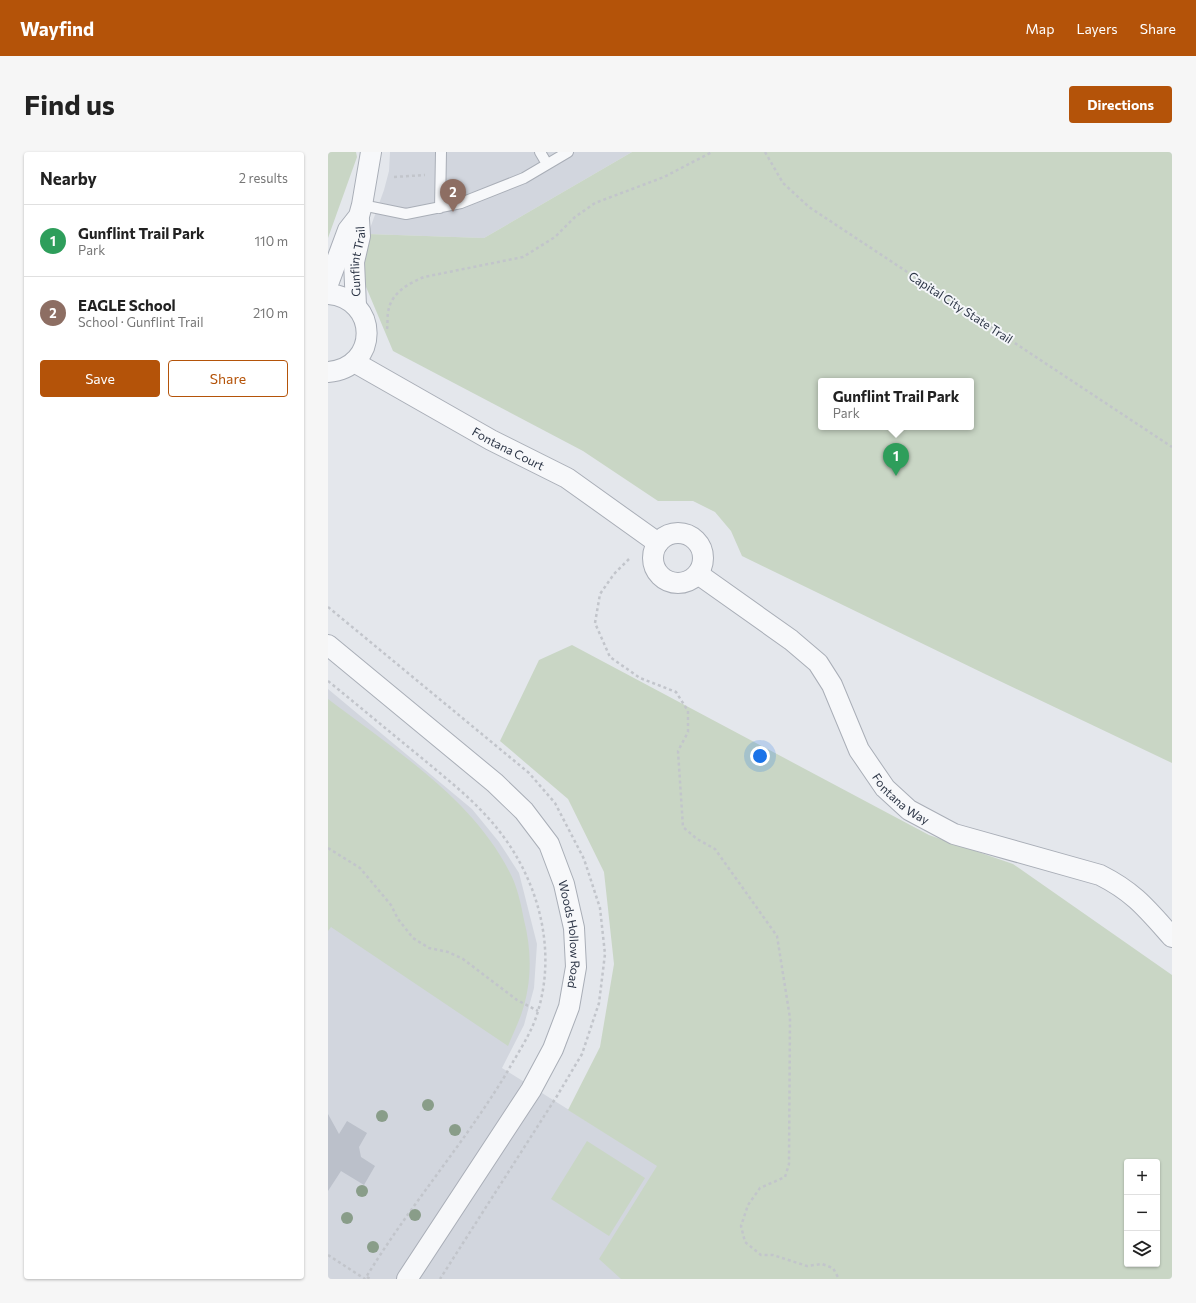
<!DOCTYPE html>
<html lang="en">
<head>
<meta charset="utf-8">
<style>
	:root { --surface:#fff; --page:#f6f6f6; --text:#222; --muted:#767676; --line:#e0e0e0; --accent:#b45309 }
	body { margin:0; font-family:Commissioner,sans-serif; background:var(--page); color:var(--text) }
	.controls { position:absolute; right:12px; bottom:12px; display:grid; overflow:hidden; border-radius:4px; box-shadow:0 1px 3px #0004 }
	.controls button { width:36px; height:36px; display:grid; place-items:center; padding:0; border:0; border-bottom:1px solid var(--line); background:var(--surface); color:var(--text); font:20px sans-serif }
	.you { position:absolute; left:432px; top:604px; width:14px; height:14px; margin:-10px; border:3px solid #fff; border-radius:50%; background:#1a73e8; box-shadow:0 0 0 6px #1a73e833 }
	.badge { display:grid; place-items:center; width:26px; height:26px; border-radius:50%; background:var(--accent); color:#fff; font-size:13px; font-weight:700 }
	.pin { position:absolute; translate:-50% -33px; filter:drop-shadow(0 1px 2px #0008) }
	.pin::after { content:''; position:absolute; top:21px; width:14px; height:12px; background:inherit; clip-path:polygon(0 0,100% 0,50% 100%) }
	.popup { position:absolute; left:490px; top:226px; width:156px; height:52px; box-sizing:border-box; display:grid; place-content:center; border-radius:4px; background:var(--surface); filter:drop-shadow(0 1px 3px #0005); font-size:13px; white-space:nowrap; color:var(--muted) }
	.popup b { font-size:15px; color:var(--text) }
	.popup::after { content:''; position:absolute; left:50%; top:100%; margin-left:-8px; border:8px solid transparent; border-top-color:var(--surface) }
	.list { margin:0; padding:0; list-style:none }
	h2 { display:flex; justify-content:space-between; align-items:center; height:52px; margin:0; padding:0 16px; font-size:17px }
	h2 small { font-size:13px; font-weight:400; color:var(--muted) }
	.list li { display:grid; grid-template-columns:26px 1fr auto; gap:12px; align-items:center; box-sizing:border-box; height:72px; padding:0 16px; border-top:1px solid var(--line) }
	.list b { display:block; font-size:15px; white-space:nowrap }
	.list p { margin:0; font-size:13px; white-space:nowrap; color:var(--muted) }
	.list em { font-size:13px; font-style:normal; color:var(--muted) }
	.actions { display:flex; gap:8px; padding:12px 16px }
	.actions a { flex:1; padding:9px 0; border:1px solid var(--accent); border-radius:4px; text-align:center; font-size:14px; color:var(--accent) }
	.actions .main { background:var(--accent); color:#fff }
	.icon { flex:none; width:22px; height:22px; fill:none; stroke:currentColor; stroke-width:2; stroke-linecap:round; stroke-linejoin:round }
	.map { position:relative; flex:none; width:844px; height:1127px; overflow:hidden; border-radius:4px }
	header { display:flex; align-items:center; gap:24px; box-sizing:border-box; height:56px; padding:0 20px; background:var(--accent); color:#fff }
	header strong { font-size:19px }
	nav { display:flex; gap:22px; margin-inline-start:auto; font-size:14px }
	.intro { display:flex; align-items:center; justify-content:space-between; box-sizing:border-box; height:96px; padding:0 24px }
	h1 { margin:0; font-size:28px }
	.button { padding:10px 18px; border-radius:4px; background:var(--accent); color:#fff; font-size:14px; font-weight:700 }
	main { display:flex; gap:24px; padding:0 24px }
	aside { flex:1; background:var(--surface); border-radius:4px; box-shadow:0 1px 3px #0004 }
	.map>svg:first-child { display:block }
</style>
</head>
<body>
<header>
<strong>Wayfind</strong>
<nav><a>Map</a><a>Layers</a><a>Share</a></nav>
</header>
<div class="intro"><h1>Find us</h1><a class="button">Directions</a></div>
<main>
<aside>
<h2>Nearby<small>2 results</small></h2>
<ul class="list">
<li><span class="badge" style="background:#2e9e5b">1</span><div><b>Gunflint Trail Park</b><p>Park</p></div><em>110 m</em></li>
<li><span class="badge" style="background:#8d6e63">2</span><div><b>EAGLE School</b><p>School · Gunflint Trail</p></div><em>210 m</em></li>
</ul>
<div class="actions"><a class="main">Save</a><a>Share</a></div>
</aside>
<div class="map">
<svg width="844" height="1127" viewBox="0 0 844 1127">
	<rect width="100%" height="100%" fill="#e4e7ec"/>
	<!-- built -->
	<path fill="#d2d6de" d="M62,0H304L156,86L40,82L56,38L61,19Z
		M0,537L144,657L171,690L191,721L209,792L206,836L196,873L174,916L511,1127H0Z"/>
	<!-- green -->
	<path fill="#c9d6c5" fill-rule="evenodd" d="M0,0H28L29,5L0,86Z
		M304,0H844V611L657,522L414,404L403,379L387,360L365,349H330L255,299L65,199L33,123L40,82L156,86ZM493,229H643V275H493Z
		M244,493L601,683L685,712L844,823V1127H293L271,1107L329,1014L240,958L272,895L286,812L276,720L240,647L172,589L211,508ZM799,1010H829V1112H799Z
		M0,547C63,595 144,646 181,719C189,733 193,752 196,768C204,799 204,832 193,863C189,874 184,884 180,894L3,775L0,779Z
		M259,989L317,1026L281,1084L223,1047Z"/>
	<!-- building -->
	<path fill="#bbc0ca" d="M0,962L11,982L19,969L39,981L31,995L33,1005L47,1014L36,1033L13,1019L0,1039Z"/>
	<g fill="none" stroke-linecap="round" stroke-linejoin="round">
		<!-- lane casing -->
		<g stroke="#a9aeb7" stroke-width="12">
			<path id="lane" d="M212,0L219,12
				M34,53L78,62L133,51L196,26L240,0
				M112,56L113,0"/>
		</g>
		<!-- street casing -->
		<g stroke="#a9aeb7" stroke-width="22">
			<g id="street">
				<path d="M0,132L20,78L31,64L34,53L43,0"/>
				<path d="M0,142C51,146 52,216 0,220"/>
				<path id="s1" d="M28,154L26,110L32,84L31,68"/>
				<path id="s2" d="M26,210L163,288L239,326L330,391"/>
				<circle cx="350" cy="406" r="25"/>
				<path id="s3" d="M370,422L463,488L490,511L504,533L531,598L557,636L581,658L626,682L772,723C806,740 819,757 844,785"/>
				<path id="s4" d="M0,493L167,631L196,659L221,692L236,732L246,776L248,815L241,855L225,897L203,938L79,1127"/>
			</g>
		</g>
		<!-- path -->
		<path stroke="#c2c5cb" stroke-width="2.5" stroke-dasharray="3 3" stroke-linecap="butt" d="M437,0L455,31L481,55L844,295
			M66,25L97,23
			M59,177C60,172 59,166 60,161C62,142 79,132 96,125L195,105L227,85L247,65L267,51L336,25L384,0
			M301,407L286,422L272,442L267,471L282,505L312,526L348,540L360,559V580L350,599L355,675L369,687L387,697L449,784L462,866L461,1012L457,1025L432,1036L420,1053L413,1074L417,1090L433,1103H445L479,1114L494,1112L505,1116L511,1127
			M0,455L201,621L227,651L256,707L272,756L277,802L271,851L254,902L229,944L112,1127
			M0,529C32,555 63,581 95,607C120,628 147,649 168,675C210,726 229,796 210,859C204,881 189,902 178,922C135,993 80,1056 37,1127
			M0,696L32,716L63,753L70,767L85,786L101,796L120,800L135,807L189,848L210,859
			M0,1103L37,1127
			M39,1125L42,1127"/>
		<!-- lane -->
		<use href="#lane" stroke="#f7f8fa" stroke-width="10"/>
		<!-- street -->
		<use href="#street" stroke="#f7f8fa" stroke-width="20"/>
	</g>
	<!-- trees -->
	<g fill="#899d89">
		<circle cx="100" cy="953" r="6"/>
		<circle cx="54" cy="964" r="6"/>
		<circle cx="127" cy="978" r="6"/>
		<circle cx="34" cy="1039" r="6"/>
		<circle cx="87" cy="1063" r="6"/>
		<circle cx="19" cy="1066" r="6"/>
		<circle cx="45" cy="1095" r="6"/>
	</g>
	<g text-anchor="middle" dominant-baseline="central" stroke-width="4" stroke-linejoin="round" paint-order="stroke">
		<!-- street labels -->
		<g font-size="12" fill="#2b3445" stroke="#f4f6f9">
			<text stroke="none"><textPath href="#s1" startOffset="45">Gunflint Trail</textPath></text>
			<text transform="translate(633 155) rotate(33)">Capital City State Trail</text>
			<text stroke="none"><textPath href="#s2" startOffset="177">Fontana Court</textPath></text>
			<text stroke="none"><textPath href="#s3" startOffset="311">Fontana Way</textPath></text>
			<text stroke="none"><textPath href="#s4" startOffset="392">Woods Hollow Road</textPath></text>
		</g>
	</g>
</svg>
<div class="controls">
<button>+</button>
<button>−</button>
<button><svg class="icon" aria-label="layers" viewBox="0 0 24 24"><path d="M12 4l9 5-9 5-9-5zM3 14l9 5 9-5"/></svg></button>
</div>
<div class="you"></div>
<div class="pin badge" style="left:568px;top:324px;background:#2e9e5b">1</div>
<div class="popup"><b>Gunflint Trail Park</b>Park</div>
<div class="pin badge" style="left:125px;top:60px;background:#8d6e63">2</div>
</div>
</main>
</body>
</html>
